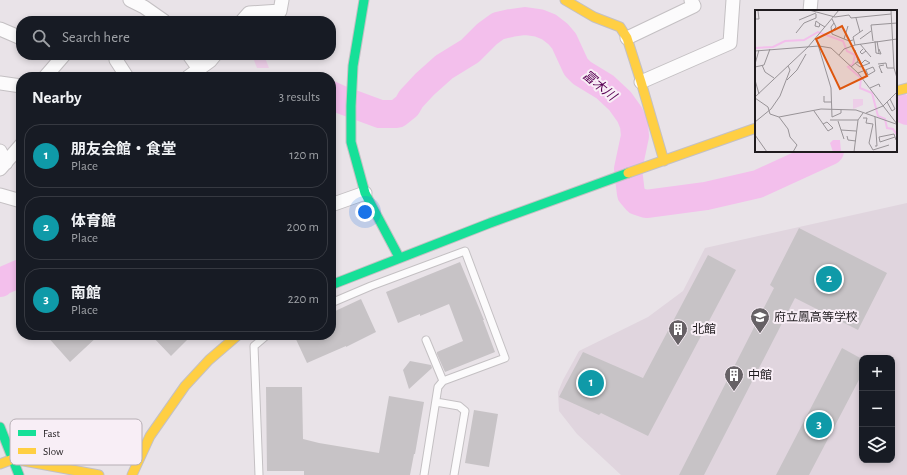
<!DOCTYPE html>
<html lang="en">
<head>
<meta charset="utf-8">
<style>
	:root { --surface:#171b24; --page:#20242c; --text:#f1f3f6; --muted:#9ea1a6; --line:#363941; --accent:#b2b1b5 }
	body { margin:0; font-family:"Alegreya Sans","Noto Sans JP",sans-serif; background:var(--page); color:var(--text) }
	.controls { position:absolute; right:12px; bottom:12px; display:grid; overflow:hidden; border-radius:8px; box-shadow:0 2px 6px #0003 }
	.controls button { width:36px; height:36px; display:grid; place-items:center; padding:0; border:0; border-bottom:1px solid var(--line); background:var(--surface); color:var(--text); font:20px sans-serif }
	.you { position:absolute; left:365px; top:212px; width:14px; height:14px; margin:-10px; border:3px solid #fff; border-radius:50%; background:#1a73e8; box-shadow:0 0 0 6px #1a73e833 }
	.badge { display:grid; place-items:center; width:26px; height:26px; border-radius:50%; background:var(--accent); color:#fff; font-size:13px; font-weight:700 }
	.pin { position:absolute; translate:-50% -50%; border:2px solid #fff; box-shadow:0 1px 4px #0006 }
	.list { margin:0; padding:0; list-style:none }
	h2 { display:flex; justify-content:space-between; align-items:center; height:52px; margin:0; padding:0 16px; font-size:17px }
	h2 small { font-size:13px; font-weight:400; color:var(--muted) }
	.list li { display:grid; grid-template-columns:26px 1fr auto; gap:12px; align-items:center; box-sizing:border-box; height:64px; margin:0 8px 8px; padding:0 8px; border:1px solid var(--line); border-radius:16px }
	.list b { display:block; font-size:15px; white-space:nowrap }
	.list p { margin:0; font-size:13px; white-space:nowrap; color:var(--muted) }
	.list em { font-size:13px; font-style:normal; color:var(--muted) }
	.icon { flex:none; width:22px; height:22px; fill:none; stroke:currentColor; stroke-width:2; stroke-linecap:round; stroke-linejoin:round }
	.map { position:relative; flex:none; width:907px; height:475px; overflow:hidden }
	.search { position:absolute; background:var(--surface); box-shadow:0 2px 6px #0003; left:16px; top:16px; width:320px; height:44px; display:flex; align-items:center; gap:10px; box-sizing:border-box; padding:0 14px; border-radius:16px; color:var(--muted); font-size:15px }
	.panel { position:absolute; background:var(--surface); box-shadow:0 2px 6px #0003; left:16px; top:72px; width:320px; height:268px; border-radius:16px }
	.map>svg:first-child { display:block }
</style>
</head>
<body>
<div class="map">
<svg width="907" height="475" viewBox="0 0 907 475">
	<rect width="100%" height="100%" fill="#e9e3e8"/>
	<!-- built -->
	<path fill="#e0d5de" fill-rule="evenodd" d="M907,203V475H621L577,434L559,411L558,392L563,380L579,351L648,317L683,291L705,248ZM862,358H892V460H862Z"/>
	<!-- green -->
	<path fill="#edcee8" d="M252,55H264L269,68H257Z"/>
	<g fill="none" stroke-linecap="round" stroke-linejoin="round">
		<!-- river -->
		<path stroke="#f3bfec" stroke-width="28" d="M331,95L342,100L380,114H397L407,106L411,99L425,84L444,67L470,51L487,34L498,26L511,23L525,21L539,23L549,27L558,34L564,41L576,67L582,73L605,87L620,101L630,115L634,125L635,136L628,169L631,194L637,201L646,204L706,196L758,184L830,151
			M896,107L898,106L907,111
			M0,283L2,281L21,273"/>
	</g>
	<!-- building -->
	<path fill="#c7c3c6" d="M799,228L887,273L858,330L795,298L704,475H679L774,288L770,285Z
		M708,255L736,270L648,436L601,413L599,415L559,397L583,352L643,378Z
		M460,262L484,320H483L495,352L445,372L437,354V352L463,341L449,304L420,316V314L398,323L386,292Z
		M361,299L376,332L346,347V346L323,356L307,363L294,335H331V313Z
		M46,335H99L70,362Z
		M151,335H192L171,356Z
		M842,348L862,359V374L809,475H776Z
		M410,361L431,365L432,368L409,389L403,370Z
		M266,387H302L303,439L319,443L379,453L389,396L424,402L415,454H414L410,475H304V471H267Z
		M474,410L498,414L489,467L465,463Z"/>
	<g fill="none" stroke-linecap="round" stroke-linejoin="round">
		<!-- lane casing -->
		<g stroke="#c4c0c3" stroke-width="9">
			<path id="lane" d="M331,303L371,286L465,251L505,358L443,381L438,387L424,475
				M426,340L443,381
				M436,402L459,406L465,411L454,475
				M259,475L254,346L267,335"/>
		</g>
		<!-- street casing -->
		<g stroke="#c4c0c3" stroke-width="15">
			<path id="street" d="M130,0L144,7L164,21
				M810,11L811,0
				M242,21L249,13L280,11L282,0
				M0,29L21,38
				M627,38L694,6L691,0
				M189,55L199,69
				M116,60L127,77
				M45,77L64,55
				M188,77L210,61L215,55
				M641,82L730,43L733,0
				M0,83L21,86
				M0,151L6,163
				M0,169L21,145
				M0,195L21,201
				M331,205L365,193"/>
		</g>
		<!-- fast casing -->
		<g stroke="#c4c0c3" stroke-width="11">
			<path id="fast" d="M364,0L353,66L351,106V142L365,193L399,257
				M331,285L490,223L628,173
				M0,427L19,475"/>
		</g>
		<!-- slow casing -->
		<g stroke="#c4c0c3" stroke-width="11">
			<path id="slow" d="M565,0L594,17L620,27L627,38L641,82L664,161
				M896,91L907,88
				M628,173L756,128
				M0,464L13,459L99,475
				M132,475L150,436L185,386L209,360L238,335"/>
		</g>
		<!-- lane -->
		<use href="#lane" stroke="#fcfbfc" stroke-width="7"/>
		<!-- street -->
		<use href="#street" stroke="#fcfbfc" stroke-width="13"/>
		<!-- fast -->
		<use href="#fast" stroke="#16e098" stroke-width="9"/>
		<!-- slow -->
		<use href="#slow" stroke="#ffcf43" stroke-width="9"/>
	</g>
	<!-- icons -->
	<defs>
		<g id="school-pin" transform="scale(1)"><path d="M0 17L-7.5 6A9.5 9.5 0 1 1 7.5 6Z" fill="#666165" stroke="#f8eef6"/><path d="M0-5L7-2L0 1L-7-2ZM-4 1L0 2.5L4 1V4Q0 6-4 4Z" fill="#fff"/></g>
		<g id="building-pin" transform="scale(1)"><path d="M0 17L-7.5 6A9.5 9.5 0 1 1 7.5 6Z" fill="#666165" stroke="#f8eef6"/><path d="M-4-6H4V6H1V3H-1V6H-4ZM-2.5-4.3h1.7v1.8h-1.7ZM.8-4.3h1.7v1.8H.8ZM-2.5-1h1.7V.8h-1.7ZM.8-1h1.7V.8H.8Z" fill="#fff"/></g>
	</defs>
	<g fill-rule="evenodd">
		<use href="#school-pin" x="760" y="317"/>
		<use href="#building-pin" x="678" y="329"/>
		<use href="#building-pin" x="734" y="375"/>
	</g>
	<g text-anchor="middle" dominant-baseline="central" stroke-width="4" stroke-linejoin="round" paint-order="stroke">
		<!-- poi labels -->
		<g font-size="12" fill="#1f1b1e" stroke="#f8eef6" text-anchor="start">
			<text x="774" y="317">府立鳳高等学校</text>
			<text x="692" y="329">北館</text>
			<text x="748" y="375">中館</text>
		</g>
		<!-- water labels -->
		<g font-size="13" font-style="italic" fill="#580153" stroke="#f8eef6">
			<text transform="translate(599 86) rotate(40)">富木川</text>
		</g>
	</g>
	<!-- overview -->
	<g transform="translate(755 10)">
		<rect width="142" height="142" fill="#e9e3e8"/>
		<path d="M98,89H108V95L98,99Z" fill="#edcee8"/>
		<path d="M78,130H85L86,142H78L75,133Z" fill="#f3bfec"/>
		<path fill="none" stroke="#f3bfec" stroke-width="2" d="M0,38L18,37L30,31L49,30L63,22L88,31L92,41L100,45L98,54L93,57L106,68L105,78L117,83L123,106L130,109L132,118L138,119L142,125"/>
		<path fill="none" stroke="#989397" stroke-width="1" d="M54,0L80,7L94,5L96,8L136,4M136,0L139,58L142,68M101,8L105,22M0,9H4L3,1M77,9L81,17L78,20M44,10L61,3M79,13L76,17L77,24L94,31L98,30M65,14L61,11L60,16L64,17L65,14L70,17M41,23L49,13L61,8V4M61,28L76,78L77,107L86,103V100M89,29L93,16M105,29L116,21M118,31L116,15L142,13M120,31L121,43L126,44L124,39M122,31L124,43M105,34L116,47M100,35L98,27L108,20M108,39L105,42L107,44L111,41M0,41L64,36L76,38L103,63L142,114M84,45L89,39L100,35L142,29M100,53L105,57L115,53L110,50L106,54L102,52M0,54L4,40M123,54L131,53L132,58H139M7,55L10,62L19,68M0,57L9,55L15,39M96,57L103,51L100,40M126,61L127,63L124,56L129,55M103,63L118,57L120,61L113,65L111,60M0,70L4,84M32,70L42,60L51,44M115,78L124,74L125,77M69,86V92H76M0,87L53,37L84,0M0,88L13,97L15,104L24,107L66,99L101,100L141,114M132,92L137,101L140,99L135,89M59,101L73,121L78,118L72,112L68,114M111,103L128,96L142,82M24,107L33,119L35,127L42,135L38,142M108,108H112L111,113L118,114L114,133L118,140L134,135M75,110H103M83,111L89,129M0,112L16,99L25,86L35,60L33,56M86,120L101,121M0,125L12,142M92,126L93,130L101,131M140,127L125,132L124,127L139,124L141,130M120,136H122L120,107M99,142L103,110L108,103"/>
		<path fill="#de560d" fill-opacity="0.15" stroke="#de560d" stroke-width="2" d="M87,16L112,66L85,79L61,29Z"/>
		<rect width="142" height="142" fill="none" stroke="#1f1b1e" stroke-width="2"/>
	</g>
	<!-- legend -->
	<rect x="10" y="419" width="132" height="46" rx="6" fill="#f8eef6" stroke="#b7afb5" stroke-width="1"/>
	<rect x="18" y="430" width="18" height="6" fill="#16e098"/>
	<rect x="18" y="448" width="18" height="6" fill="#ffcf43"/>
	<g font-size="11" fill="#1f1b1e">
		<text x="43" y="437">Fast</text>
		<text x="43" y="455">Slow</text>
	</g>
</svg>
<div class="controls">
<button>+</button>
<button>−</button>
<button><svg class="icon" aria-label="layers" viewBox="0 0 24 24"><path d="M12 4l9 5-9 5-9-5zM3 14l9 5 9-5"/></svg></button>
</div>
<div class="you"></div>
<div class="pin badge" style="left:591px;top:383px;background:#0f9aa8">1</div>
<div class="pin badge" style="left:829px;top:279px;background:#0f9aa8">2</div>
<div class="pin badge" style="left:819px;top:425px;background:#0f9aa8">3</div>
<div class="search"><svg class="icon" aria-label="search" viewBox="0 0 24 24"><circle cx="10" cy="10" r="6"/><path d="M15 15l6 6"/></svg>Search here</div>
<section class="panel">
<h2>Nearby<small>3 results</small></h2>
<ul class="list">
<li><span class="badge" style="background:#0f9aa8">1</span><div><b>朋友会館・食堂</b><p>Place</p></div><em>120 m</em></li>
<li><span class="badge" style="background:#0f9aa8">2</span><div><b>体育館</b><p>Place</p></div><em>200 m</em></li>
<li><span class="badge" style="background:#0f9aa8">3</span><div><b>南館</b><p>Place</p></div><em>220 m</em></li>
</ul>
</section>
</div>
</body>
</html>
